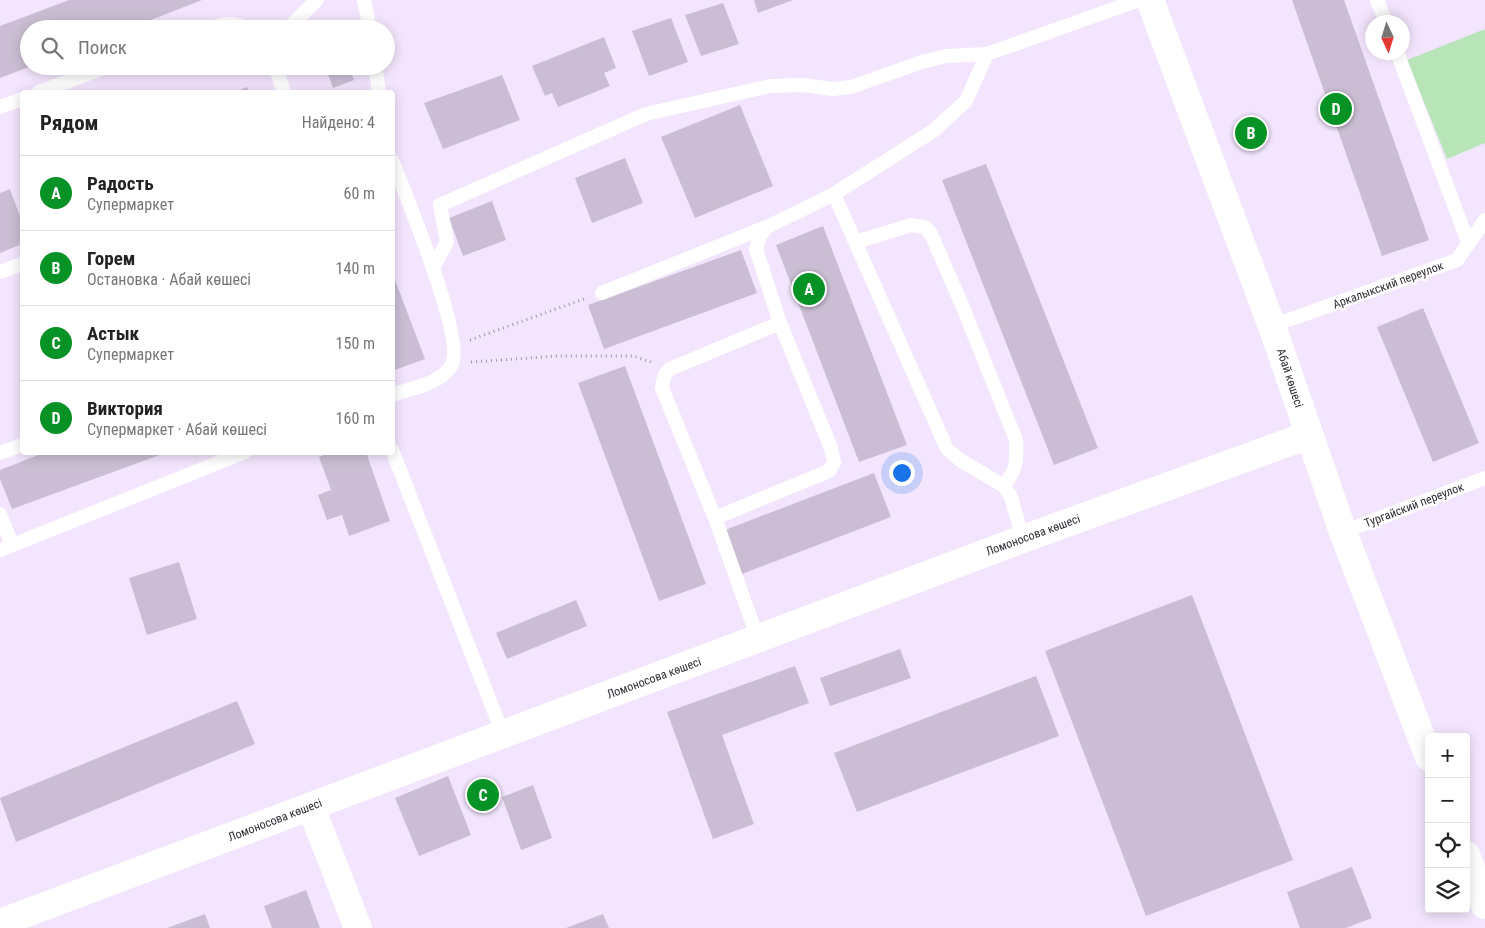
<!DOCTYPE html>
<html lang="ru">
<head>
<meta charset="utf-8">
<style>
	:root { --surface:#fff; --page:#f6f6f6; --text:#222; --muted:#767676; --line:#e0e0e0; --accent:#069225 }
	body { margin:0; font-family:"Roboto Condensed",sans-serif; background:var(--page); color:var(--text) }
	.controls { position:absolute; right:15px; bottom:15px; display:grid; overflow:hidden; border-radius:5px; box-shadow:0 2px 12px #0003 }
	.controls button { width:45px; height:45px; display:grid; place-items:center; padding:0; border:0; border-bottom:1px solid var(--line); background:var(--surface); color:var(--text); font:25px sans-serif }
	.compass { position:absolute; left:1365px; top:15px; width:45px; height:45px; border-radius:50%; background:var(--surface); box-shadow:0 2px 12px #0003; rotate:176deg }
	.you { position:absolute; left:901px; top:472px; width:18px; height:18px; margin:-12px; border:4px solid #fff; border-radius:50%; background:#1a73e8; box-shadow:0 0 0 8px #1a73e833 }
	.badge { display:grid; place-items:center; width:32px; height:32px; border-radius:50%; background:var(--accent); color:#fff; font-size:16px; font-weight:700 }
	.pin { position:absolute; translate:-50% -50%; border:2px solid #fff; box-shadow:0 1px 5px #0006 }
	.list { margin:0; padding:0; list-style:none }
	h2 { display:flex; justify-content:space-between; align-items:center; height:65px; margin:0; padding:0 20px; font-size:21px }
	h2 small { font-size:16px; font-weight:400; color:var(--muted) }
	.list li { display:grid; grid-template-columns:32px 1fr auto; gap:15px; align-items:center; box-sizing:border-box; height:75px; padding:0 20px; border-top:1px solid var(--line) }
	.list b { display:block; font-size:19px; white-space:nowrap }
	.list p { margin:0; font-size:16px; white-space:nowrap; color:var(--muted) }
	.list em { font-size:16px; font-style:normal; color:var(--muted) }
	.icon { flex:none; width:28px; height:28px; fill:none; stroke:currentColor; stroke-width:2; stroke-linecap:round; stroke-linejoin:round }
	.map { position:relative; flex:none; width:1485px; height:928px; overflow:hidden }
	.search { position:absolute; background:var(--surface); box-shadow:0 2px 12px #0003; left:20px; top:20px; width:375px; height:55px; display:flex; align-items:center; gap:12px; box-sizing:border-box; padding:0 18px; border-radius:28px; color:var(--muted); font-size:19px }
	.panel { position:absolute; background:var(--surface); box-shadow:0 2px 12px #0003; left:20px; top:90px; width:375px; height:365px; border-radius:5px }
	.map>svg:first-child { display:block }
</style>
</head>
<body>
<div class="map">
<svg width="1485" height="928" viewBox="0 0 1485 928">
	<rect width="100%" height="100%" fill="#f3e5fd"/>
	<!-- green -->
	<path fill="#b8e5b8" d="M1485,29V143L1447,159L1407,60Z"/>
	<!-- building -->
	<path fill="#cbbed4" d="M69,0H202L128,29H29V67L0,78V26Z
		M754,0H793L758,13Z
		M1292,0H1344L1429,240L1382,256Z
		M723,3L739,44L701,56L685,15Z
		M671,18L688,62L649,76L632,31Z
		M604,37L616,68L604,73L610,86L558,107L552,93L545,96L532,66Z
		M325,66H349L354,80L333,88Z
		M502,75L520,120L443,149L424,103Z
		M247,87L249,92H234Z
		M740,105L773,186L695,218L661,137Z
		M625,158L643,203L592,223L575,178Z
		M986,164L1098,448L1054,465L942,180Z
		M10,189L22,222V244L0,253V193Z
		M492,201L506,240L463,256L449,218Z
		M823,226L907,445L859,462L776,245Z
		M741,250L757,293L604,349L588,305Z
		M392,272L425,359L392,371Z
		M1423,308L1479,443L1433,462L1377,327Z
		M625,366L706,584L659,601L578,383Z
		M46,452H165V453L12,509L0,479V470Z
		M331,452H366L390,521L349,536L342,515L327,520L318,495L331,490L319,457Z
		M874,473L891,517L742,574L725,530Z
		M179,562L197,619L147,635L129,578Z
		M1192,595L1293,860L1146,916L1045,651Z
		M576,600L587,626L507,659L496,633Z
		M900,649L911,678L830,706L820,678Z
		M795,666L809,703L722,735L754,824L713,839L667,712Z
		M1036,676L1059,736L857,812L834,753Z
		M237,701L255,744L16,842L0,798Z
		M448,776L471,835L419,856L395,798Z
		M533,785L552,838L521,850L502,797Z
		M1352,867L1372,918L1346,928H1300L1287,892Z
		M306,890L320,928H272L264,906Z
		M205,914L210,928H167Z
		M603,914L609,928H566Z"/>
	<g fill="none" stroke-linecap="round" stroke-linejoin="round">
		<!-- path -->
		<path stroke="#9f95a6" stroke-width="3" stroke-dasharray="1 4" stroke-linecap="butt" d="M470,340L584,299
			M471,362L558,356H633L651,362"/>
		<!-- lane -->
		<path stroke="#fff" stroke-width="14" d="M364,0L370,29
			M1377,0L1386,22
			M209,29C219,24 236,21 246,29
			M287,29L317,0
			M1397,52L1468,242
			M275,66L284,92
			M375,66L379,92
			M39,92L109,66
			M0,107L22,99
			M392,160C405,193 465,338 452,364C442,384 412,388 392,395
			M834,194L947,449L960,460L1004,486L1011,497L1023,539
			M856,242L911,225L925,227L931,234L962,305L1016,440C1017,462 1017,468 1004,486
			M434,266L447,242L440,205L646,114L770,86L802,85L833,89L851,87L922,62L946,56L987,54L1139,0
			M0,272L22,264
			M602,293L766,227
			M1272,326L1457,260L1485,220
			M392,450L503,734
			M0,453L22,445
			M0,514L12,545
			M715,518L662,388L664,376L670,369L780,323
			M1343,532L1485,478
			M0,550L245,452
			M758,639L715,518L829,471L834,462L831,448L780,323L756,249L760,236L767,227L834,194L933,131L966,101L987,54"/>
		<!-- street -->
		<path stroke="#fff" stroke-width="28" d="M1150,0L1272,326L1343,532L1429,757
			M311,807L358,928
			M1466,855L1485,905
			M0,923L1023,539L1309,435"/>
	</g>
	<g text-anchor="middle" dominant-baseline="central" stroke-width="5" stroke-linejoin="round" paint-order="stroke">
		<!-- street labels -->
		<g font-size="12" fill="#312c35" stroke="#fff">
			<text transform="translate(1388 285) rotate(-20)">Аркалыкский переулок</text>
			<text transform="translate(1290 378) rotate(72)">Абай көшесі</text>
			<text transform="translate(1414 505) rotate(-21)">Тургайский переулок</text>
			<text transform="translate(1033 535) rotate(-20)">Ломоносова көшесі</text>
			<text transform="translate(654 678) rotate(-20)">Ломоносова көшесі</text>
			<text transform="translate(275 820) rotate(-21)">Ломоносова көшесі</text>
		</g>
	</g>
</svg>
<div class="controls">
<button>+</button>
<button>−</button>
<button><svg class="icon" aria-label="locate" viewBox="0 0 24 24"><circle cx="12" cy="12" r="6"/><path d="M12 2v4M12 18v4M2 12h4M18 12h4"/></svg></button>
<button><svg class="icon" aria-label="layers" viewBox="0 0 24 24"><path d="M12 4l9 5-9 5-9-5zM3 14l9 5 9-5"/></svg></button>
</div>
<svg class="compass" viewBox="-18 -18 36 36"><path d="M0-13l5 13h-10z" fill="#e53935"/><path d="M0 13l5-13h-10z" fill="#767676"/></svg>
<div class="you"></div>
<div class="pin badge" style="left:809px;top:289px">A</div>
<div class="pin badge" style="left:1251px;top:133px">B</div>
<div class="pin badge" style="left:483px;top:795px">C</div>
<div class="pin badge" style="left:1336px;top:109px">D</div>
<div class="search"><svg class="icon" aria-label="search" viewBox="0 0 24 24"><circle cx="10" cy="10" r="6"/><path d="M15 15l6 6"/></svg>Поиск</div>
<section class="panel">
<h2>Рядом<small>Найдено: 4</small></h2>
<ul class="list">
<li><span class="badge">A</span><div><b>Радость</b><p>Супермаркет</p></div><em>60 m</em></li>
<li><span class="badge">B</span><div><b>Горем</b><p>Остановка · Абай көшесі</p></div><em>140 m</em></li>
<li><span class="badge">C</span><div><b>Астык</b><p>Супермаркет</p></div><em>150 m</em></li>
<li><span class="badge">D</span><div><b>Виктория</b><p>Супермаркет · Абай көшесі</p></div><em>160 m</em></li>
</ul>
</section>
</div>
</body>
</html>
